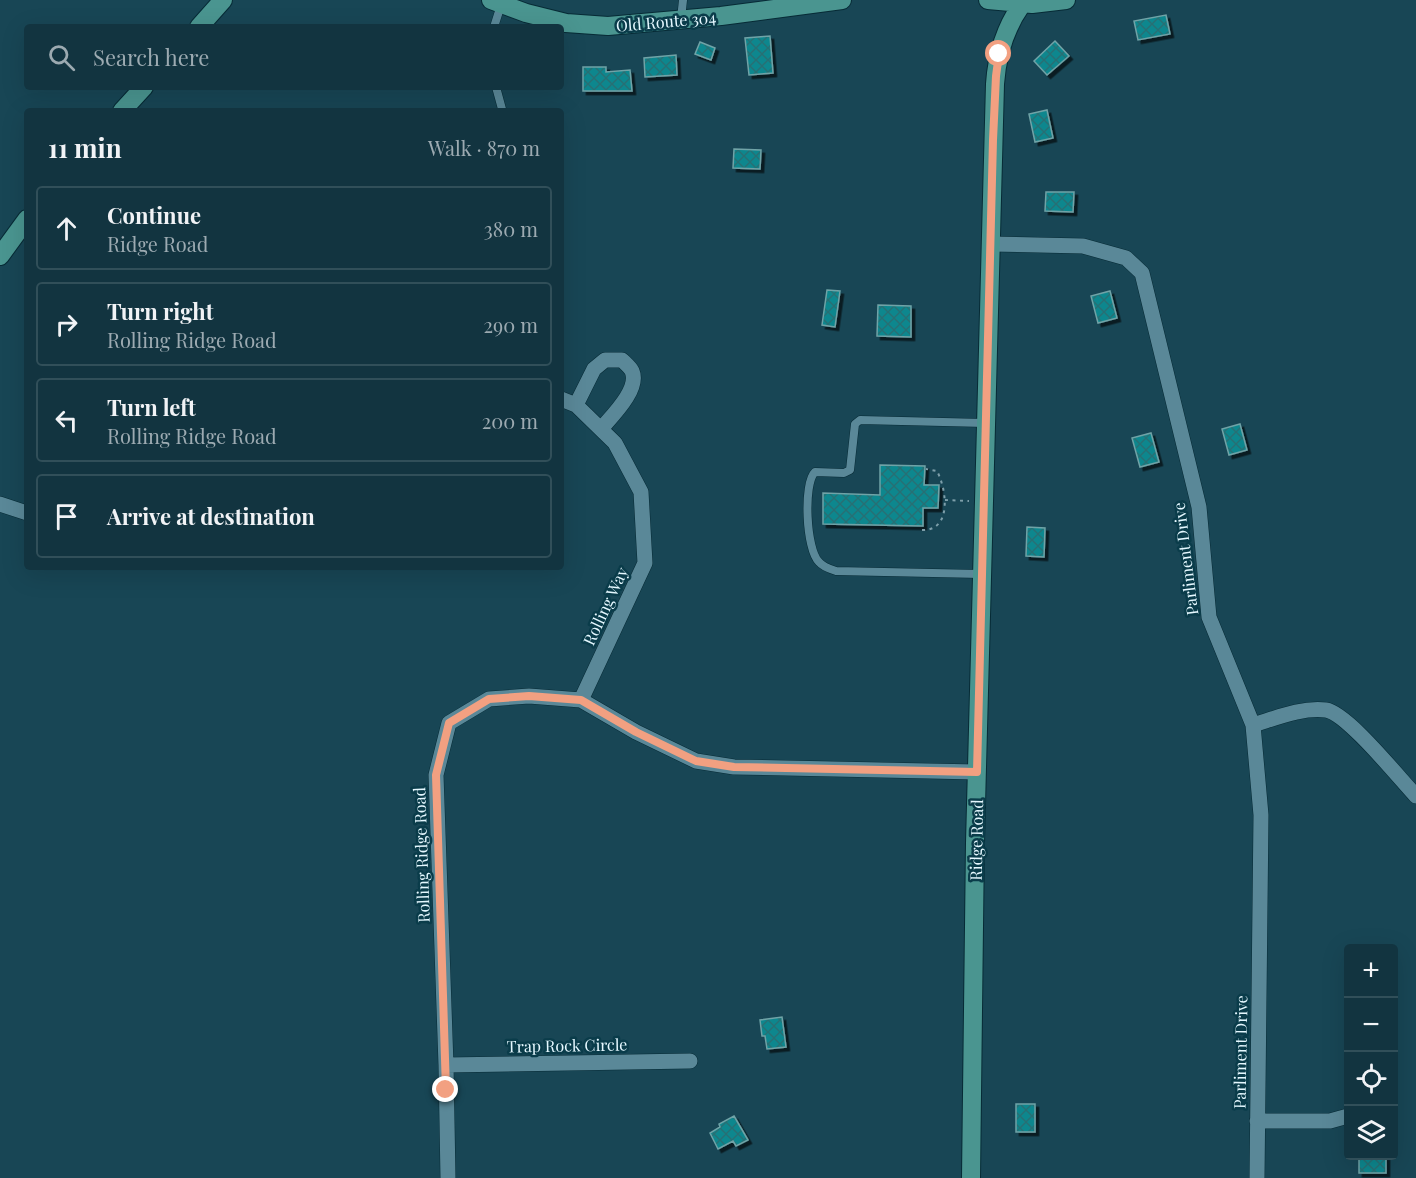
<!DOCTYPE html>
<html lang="en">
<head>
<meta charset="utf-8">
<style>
	:root { --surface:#123440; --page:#1b3c47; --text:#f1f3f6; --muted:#9caab1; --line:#314f59 }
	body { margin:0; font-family:"Playfair Display",serif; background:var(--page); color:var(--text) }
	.controls { position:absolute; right:18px; bottom:18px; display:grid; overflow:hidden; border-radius:6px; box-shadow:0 6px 24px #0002 }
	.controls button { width:54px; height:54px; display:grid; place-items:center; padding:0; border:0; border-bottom:2px solid var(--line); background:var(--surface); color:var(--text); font:30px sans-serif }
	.stop { position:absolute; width:18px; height:18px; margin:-14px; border:4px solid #f2a081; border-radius:50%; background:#fff }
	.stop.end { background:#f2a081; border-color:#fff; box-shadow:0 2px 6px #0008 }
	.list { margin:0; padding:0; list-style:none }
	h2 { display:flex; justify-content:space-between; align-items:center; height:78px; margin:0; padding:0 24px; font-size:26px }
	h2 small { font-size:20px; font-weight:400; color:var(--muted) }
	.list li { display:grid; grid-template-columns:39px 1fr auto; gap:18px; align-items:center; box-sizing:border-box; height:84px; margin:0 12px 12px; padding:0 12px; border:2px solid var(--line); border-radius:6px }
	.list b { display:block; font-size:22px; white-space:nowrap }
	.list p { margin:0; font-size:20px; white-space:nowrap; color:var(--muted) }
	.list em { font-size:20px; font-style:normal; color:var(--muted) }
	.icon { flex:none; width:33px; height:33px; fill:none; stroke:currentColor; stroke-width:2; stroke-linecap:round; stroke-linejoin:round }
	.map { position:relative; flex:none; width:1416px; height:1178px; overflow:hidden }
	.search { position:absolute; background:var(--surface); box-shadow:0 6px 24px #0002; left:24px; top:24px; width:540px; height:66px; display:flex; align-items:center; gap:15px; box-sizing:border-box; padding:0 21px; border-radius:6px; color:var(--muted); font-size:22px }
	.panel { position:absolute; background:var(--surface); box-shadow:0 6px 24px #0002; left:24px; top:108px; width:540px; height:462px; border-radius:6px }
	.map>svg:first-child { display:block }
</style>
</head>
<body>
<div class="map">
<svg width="1416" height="1178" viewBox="0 0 1416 1178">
	<defs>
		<pattern id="building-cross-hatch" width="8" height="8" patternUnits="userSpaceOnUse" patternTransform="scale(1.5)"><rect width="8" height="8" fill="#10878e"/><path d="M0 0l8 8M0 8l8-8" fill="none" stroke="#256f74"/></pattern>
		<filter id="shadow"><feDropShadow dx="3.5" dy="3.5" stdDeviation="0" flood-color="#0009"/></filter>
	</defs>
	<rect width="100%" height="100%" fill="#184655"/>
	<!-- building -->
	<path fill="url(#building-cross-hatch)" stroke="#6fa3a7" stroke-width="1.5" filter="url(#shadow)" d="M1166,15L1170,34L1138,40L1134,21Z
		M770,36L773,73L749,75L745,38Z
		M1055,41L1069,56L1047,75L1034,61Z
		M700,42L715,48L711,60L695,54Z
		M676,55L677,75L645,77L644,58Z
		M583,67H606V72L630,70L632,91H583Z
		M1047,110L1053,138L1035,142L1029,114Z
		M734,149L761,150L760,169L733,168Z
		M1046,192H1074L1073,212L1045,211Z
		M827,290L840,291L835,327L822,325Z
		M1110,291L1117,318L1098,323L1091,296Z
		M878,305L911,306V337L877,336Z
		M1240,424L1247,450L1229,455L1222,429Z
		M1151,433L1159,462L1140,467L1132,438Z
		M880,465L925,466L924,485H939L938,508H923V526L823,524V493L880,495Z
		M1027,527L1045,528L1044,557L1026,556Z
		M782,1017L786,1047L767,1049L765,1036H762L760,1020Z
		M1016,1104H1035V1132H1016Z
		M734,1116L748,1140L736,1146L733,1141L718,1149L710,1133L720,1127L719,1124Z
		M1359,1156L1386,1157V1173H1359Z"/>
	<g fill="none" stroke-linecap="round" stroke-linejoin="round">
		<!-- lane casing -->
		<g stroke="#072b36" stroke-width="9">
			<path id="lane" d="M681,19L683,0
				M494,27L501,5
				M496,87L502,109
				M981,574L836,571C830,569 823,567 819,562C806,550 803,483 815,472L844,473L850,470L855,424L860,420L985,423"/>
		</g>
		<!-- street casing -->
		<g stroke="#072b36" stroke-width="16">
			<path id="street" d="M991,244L1083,246L1126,258L1142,273L1199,507L1209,617L1253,725L1261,815L1257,1178
				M561,399L576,405L615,443L641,492L645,563L581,700
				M576,405L594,369L605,360H622C625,363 630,367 632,371C640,389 612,416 601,429
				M0,504L27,513
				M1253,725C1276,718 1302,707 1326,710C1347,713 1399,778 1416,796
				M446,1065L690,1061
				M1257,1121H1330L1348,1116
				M448,1178L446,1065L436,775L449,723L489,699L529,696L581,700L636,732L696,761L734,767L977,772"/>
		</g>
		<!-- secondary casing -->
		<g stroke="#072b36" stroke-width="20">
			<path id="secondary" d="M491,0L526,13L566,23L608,26L721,16L842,0
				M988,0L1032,4L1066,0
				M199,27L223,0
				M122,111L144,87
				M0,256L27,219
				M971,1178L975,843L995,84C997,54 1005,28 1022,4"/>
		</g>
		<!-- path -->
		<path stroke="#7e9faa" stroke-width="2" stroke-dasharray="3 4.5" stroke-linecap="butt" d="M945,500L969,501
			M922,530C952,531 947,490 937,471L926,469"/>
		<!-- lane -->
		<use href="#lane" stroke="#5a8898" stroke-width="8"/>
		<!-- street -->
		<use href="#street" stroke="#5a8898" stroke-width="15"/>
		<!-- secondary -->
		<use href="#secondary" stroke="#4a9590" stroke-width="18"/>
	</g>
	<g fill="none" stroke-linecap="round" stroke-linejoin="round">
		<!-- route -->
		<path stroke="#f2a081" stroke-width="8" d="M446,1090L436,775L449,723L489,699L529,696L581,700L636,732L696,761L734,767L977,772L993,140L996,76L999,54"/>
	</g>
	<g text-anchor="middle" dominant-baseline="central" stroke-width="5" stroke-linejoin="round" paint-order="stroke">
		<!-- street labels -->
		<g font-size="16" fill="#e5f8ff" stroke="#0a3c4a">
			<text transform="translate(666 21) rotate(-5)">Old Route 304</text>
			<text transform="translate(1185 559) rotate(-97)">Parliment Drive</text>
			<text transform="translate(605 606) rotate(-65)">Rolling Way</text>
			<text transform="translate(976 840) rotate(-89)">Ridge Road</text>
			<text transform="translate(421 855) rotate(-92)">Rolling Ridge Road</text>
			<text transform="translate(567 1045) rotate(-1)">Trap Rock Circle</text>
			<text transform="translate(1240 1052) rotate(-89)">Parliment Drive</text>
		</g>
	</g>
</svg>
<div class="controls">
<button>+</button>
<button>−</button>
<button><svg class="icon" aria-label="locate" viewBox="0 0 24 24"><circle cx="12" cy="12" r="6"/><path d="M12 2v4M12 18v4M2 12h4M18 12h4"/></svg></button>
<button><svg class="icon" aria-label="layers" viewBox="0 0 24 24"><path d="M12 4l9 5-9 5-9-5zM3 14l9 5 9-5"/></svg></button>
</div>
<div class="stop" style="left:999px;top:54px"></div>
<div class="stop end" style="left:446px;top:1090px"></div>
<div class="search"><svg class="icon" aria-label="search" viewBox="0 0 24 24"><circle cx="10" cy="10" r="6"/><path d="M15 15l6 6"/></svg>Search here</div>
<section class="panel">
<h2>11 min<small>Walk · 870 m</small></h2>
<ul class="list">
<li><svg class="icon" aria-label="ahead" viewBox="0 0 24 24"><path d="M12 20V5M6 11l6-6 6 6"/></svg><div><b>Continue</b><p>Ridge Road</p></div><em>380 m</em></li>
<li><svg class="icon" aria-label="right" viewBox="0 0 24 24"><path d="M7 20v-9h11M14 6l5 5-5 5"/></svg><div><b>Turn right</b><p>Rolling Ridge Road</p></div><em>290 m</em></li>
<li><svg class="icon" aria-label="left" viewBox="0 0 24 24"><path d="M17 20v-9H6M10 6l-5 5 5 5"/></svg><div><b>Turn left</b><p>Rolling Ridge Road</p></div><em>200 m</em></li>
<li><svg class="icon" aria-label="arrive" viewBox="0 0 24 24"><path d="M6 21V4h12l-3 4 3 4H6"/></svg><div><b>Arrive at destination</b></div></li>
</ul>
</section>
</div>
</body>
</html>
